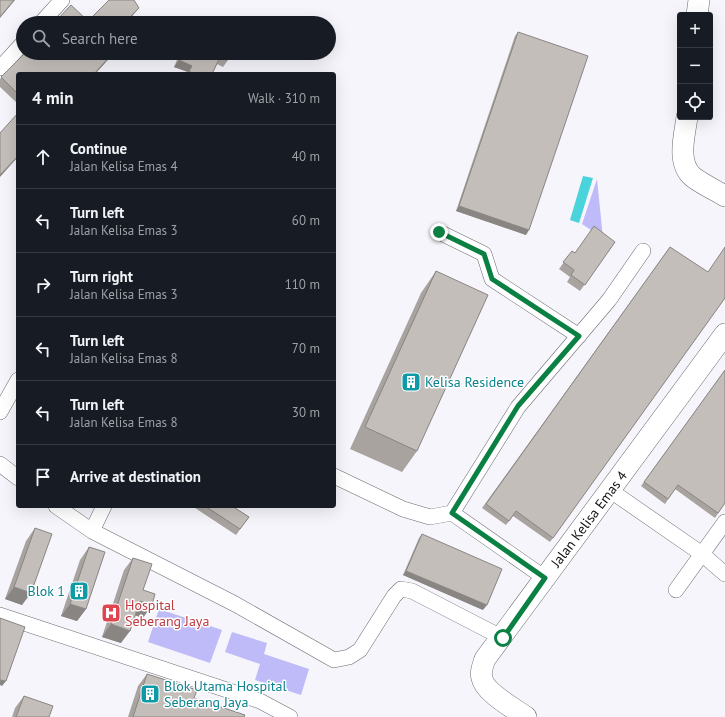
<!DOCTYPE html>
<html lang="en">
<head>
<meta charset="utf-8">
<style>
	:root { --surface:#171b24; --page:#20242c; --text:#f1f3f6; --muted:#9ea1a6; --line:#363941 }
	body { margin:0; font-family:"PT Sans",sans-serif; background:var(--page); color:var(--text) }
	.controls { position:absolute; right:12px; top:12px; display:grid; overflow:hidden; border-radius:4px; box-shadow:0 4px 16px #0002 }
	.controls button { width:36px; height:36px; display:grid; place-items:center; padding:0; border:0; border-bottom:1px solid var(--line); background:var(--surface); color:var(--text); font:20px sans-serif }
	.stop { position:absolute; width:12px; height:12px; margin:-9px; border:3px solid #0b8043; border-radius:50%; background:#fff }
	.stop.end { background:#0b8043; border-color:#fff; box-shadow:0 1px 4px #0008 }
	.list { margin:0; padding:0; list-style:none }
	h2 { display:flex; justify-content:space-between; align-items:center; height:52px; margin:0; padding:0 16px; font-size:17px }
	h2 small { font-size:13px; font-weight:400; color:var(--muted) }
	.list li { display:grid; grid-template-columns:26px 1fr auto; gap:12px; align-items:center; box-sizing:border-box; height:64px; padding:0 16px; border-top:1px solid var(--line) }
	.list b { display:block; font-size:15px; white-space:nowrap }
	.list p { margin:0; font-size:13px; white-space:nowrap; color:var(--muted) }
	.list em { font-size:13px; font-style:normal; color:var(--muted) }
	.icon { flex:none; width:22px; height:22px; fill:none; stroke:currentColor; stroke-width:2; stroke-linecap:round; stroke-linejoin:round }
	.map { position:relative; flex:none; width:725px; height:717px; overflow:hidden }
	.search { position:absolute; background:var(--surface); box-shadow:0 4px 16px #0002; left:16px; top:16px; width:320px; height:44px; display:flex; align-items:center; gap:10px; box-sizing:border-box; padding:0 14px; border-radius:22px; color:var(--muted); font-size:15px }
	.panel { position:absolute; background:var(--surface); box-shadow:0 4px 16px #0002; left:16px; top:72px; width:320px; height:436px; border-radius:4px }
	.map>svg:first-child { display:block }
</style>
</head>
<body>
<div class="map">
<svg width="725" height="717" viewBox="0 0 725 717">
	<rect width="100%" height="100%" fill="#f5f5fb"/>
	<!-- green -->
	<path fill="#bfbbf8" d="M597,179L603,238L582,224Z
		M159,609L222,630L210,663L148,642Z
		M232,632L267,643L264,654L309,669L301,695L255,680L260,664L225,652Z"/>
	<!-- water -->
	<path fill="#49d3da" d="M583,176L593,178L579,223L570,220Z"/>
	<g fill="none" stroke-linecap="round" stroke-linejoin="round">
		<!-- street casing -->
		<g stroke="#6b6b70" stroke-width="16">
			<path id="street" d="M41,23L62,0
				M0,68L23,43
				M439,232L484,254L492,279L579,336
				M0,412L18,380
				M0,464L18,478
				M334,476L403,509L430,517L452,513
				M611,491L702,554L725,574
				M56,506L92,531L235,604L334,660L349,657L360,650L394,596L401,589L412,591L503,638
				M452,513L518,407L609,300L643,251
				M452,513L545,578
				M92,531L104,506
				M676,590L725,522
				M0,615L260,701L290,717"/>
		</g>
		<!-- secondary casing -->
		<g stroke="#6b6b70" stroke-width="22">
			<path id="secondary" d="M697,15L699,0
				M687,117C685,134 676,163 693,177C702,184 715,190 725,196
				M526,717C515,709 484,692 482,678C480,672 483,665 485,659L725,334"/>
		</g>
		<!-- street -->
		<use href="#street" stroke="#fff" stroke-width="15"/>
		<!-- secondary -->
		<use href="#secondary" stroke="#fff" stroke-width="21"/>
	</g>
	<!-- wall -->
	<path fill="#a9a3a0" d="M518,32L526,235L456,211L515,36Z
		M25,53H114L95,74H18V104L0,87V79Z
		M180,53H232L228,60L223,67L217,64L212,74H187L188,72L174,67Z
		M615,242L580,291L567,282L570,277L559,269L572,251L575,253Z
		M670,247L725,298L550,542L513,516L506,525L482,508Z
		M436,271L417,451L402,472L350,449L421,293Z
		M725,370V503L715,518L675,489L665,504L641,486Z
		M192,506H232L249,517L236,535Z
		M35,528L22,605L5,599L26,541Z
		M422,534L483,610L403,575L419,538Z
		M89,547L86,609L77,621L61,616L80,560Z
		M133,558L143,590V618L135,615L121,643L102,637L124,570Z
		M147,674L194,698L244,717H128L138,686Z
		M24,696L49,717H12L15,708Z"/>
	<!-- shaded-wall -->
	<path fill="#898582" d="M14,0H15L0,18V17Z
		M139,8L134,14L126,23H124Z
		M113,53H114L95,74H94Z
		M179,60L192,66L188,72L174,67Z
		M18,156V157L0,177V175Z
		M459,206L529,230L526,235L456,211Z
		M406,571L487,605L483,610L403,575Z
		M14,587L31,593L22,605L5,599Z
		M140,601L152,605L143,618L131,614Z
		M70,604L86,609L77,621L61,616Z
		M111,624L130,631L121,643L102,637Z
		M0,680L6,681L2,686L0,685Z"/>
	<!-- building -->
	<path fill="#c4beba" stroke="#898582" d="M0,0H14L0,17Z
		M109,0H134L139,8L124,23H54L71,5L88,21Z
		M518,32L588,56L529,230L459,206Z
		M25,53H113L94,74H18V94L1,77Z
		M182,53H232L228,60L220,57L212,74H194L189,71L192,66L179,60Z
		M18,113V156L0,175V133Z
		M594,226L615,242L585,285L571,275L574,270L563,262L572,251L575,253Z
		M670,247L708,272L725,247V298L553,538L516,511L509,521L486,504Z
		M436,271L488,295L417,451L365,427Z
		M725,370V503L718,513L678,485L668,499L644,482Z
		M205,506H232L249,517L240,529Z
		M35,528L52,534L31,593L14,587Z
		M422,534L502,569L487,605L406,571Z
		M89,547L105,552L86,609L70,604Z
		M133,558L152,564L143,590L155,594L152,605L140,601L130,631L111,624Z
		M0,618L25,627L6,681L0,680Z
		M147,674L197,690L194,698L245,715L244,717H133Z
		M24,696L53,706L49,717H16Z"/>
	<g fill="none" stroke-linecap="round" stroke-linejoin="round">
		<!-- route -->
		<path stroke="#0b8043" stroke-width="5" d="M439,232L484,254L492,279L579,336L518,406L452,513L545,578L503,638"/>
	</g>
	<!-- icons -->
	<defs>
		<g id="building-square" transform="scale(1)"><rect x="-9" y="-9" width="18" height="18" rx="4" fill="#0f9aa8" stroke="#fff"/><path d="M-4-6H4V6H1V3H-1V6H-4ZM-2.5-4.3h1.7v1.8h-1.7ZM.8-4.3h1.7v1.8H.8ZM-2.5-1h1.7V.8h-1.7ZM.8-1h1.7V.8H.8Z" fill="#fff"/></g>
		<g id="hospital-square" transform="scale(1)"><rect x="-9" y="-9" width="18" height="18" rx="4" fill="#e0444e" stroke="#fff"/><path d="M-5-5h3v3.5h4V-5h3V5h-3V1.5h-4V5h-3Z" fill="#fff"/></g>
	</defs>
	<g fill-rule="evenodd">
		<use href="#building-square" x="411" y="382"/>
		<use href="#building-square" x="79" y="591"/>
		<use href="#hospital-square" x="111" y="613"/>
		<use href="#building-square" x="150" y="694"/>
	</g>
	<g text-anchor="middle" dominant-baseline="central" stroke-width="3" stroke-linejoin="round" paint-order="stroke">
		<!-- culture labels -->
		<g font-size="14" fill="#0d838f" stroke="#fff" text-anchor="start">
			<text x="425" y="382">Kelisa Residence</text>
			<text x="65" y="591" text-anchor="end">Blok 1</text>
			<text x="164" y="686">Blok Utama Hospital<tspan x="164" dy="16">Seberang Jaya</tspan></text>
		</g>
		<!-- street labels -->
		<g font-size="14" fill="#131215" stroke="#fff">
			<text transform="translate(589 519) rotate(-53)">Jalan Kelisa Emas 4</text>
		</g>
		<!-- health labels -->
		<g font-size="14" fill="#be3a42" stroke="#fff" text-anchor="start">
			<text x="125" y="605">Hospital<tspan x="125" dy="16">Seberang Jaya</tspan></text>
		</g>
	</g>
</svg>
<div class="controls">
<button>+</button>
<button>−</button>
<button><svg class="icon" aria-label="locate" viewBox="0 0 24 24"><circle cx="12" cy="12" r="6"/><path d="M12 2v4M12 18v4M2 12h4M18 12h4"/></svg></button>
</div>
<div class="stop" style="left:503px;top:638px"></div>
<div class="stop end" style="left:439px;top:232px"></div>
<div class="search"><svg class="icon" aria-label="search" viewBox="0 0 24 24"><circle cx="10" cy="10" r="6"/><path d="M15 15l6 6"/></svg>Search here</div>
<section class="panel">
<h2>4 min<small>Walk · 310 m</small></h2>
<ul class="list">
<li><svg class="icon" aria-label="ahead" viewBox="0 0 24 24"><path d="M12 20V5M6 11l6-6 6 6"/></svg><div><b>Continue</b><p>Jalan Kelisa Emas 4</p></div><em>40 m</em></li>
<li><svg class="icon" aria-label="left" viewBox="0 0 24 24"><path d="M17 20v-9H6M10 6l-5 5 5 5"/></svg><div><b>Turn left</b><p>Jalan Kelisa Emas 3</p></div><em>60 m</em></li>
<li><svg class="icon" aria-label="right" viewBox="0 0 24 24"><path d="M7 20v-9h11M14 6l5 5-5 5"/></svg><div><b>Turn right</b><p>Jalan Kelisa Emas 3</p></div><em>110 m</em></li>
<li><svg class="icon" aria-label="left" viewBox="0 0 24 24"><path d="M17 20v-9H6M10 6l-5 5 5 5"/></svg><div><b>Turn left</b><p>Jalan Kelisa Emas 8</p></div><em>70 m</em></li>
<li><svg class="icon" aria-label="left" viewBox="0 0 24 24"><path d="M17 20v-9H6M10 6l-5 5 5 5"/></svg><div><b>Turn left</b><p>Jalan Kelisa Emas 8</p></div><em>30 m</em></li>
<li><svg class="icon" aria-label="arrive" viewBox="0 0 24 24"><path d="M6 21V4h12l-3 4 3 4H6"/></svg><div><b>Arrive at destination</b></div></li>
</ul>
</section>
</div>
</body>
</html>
